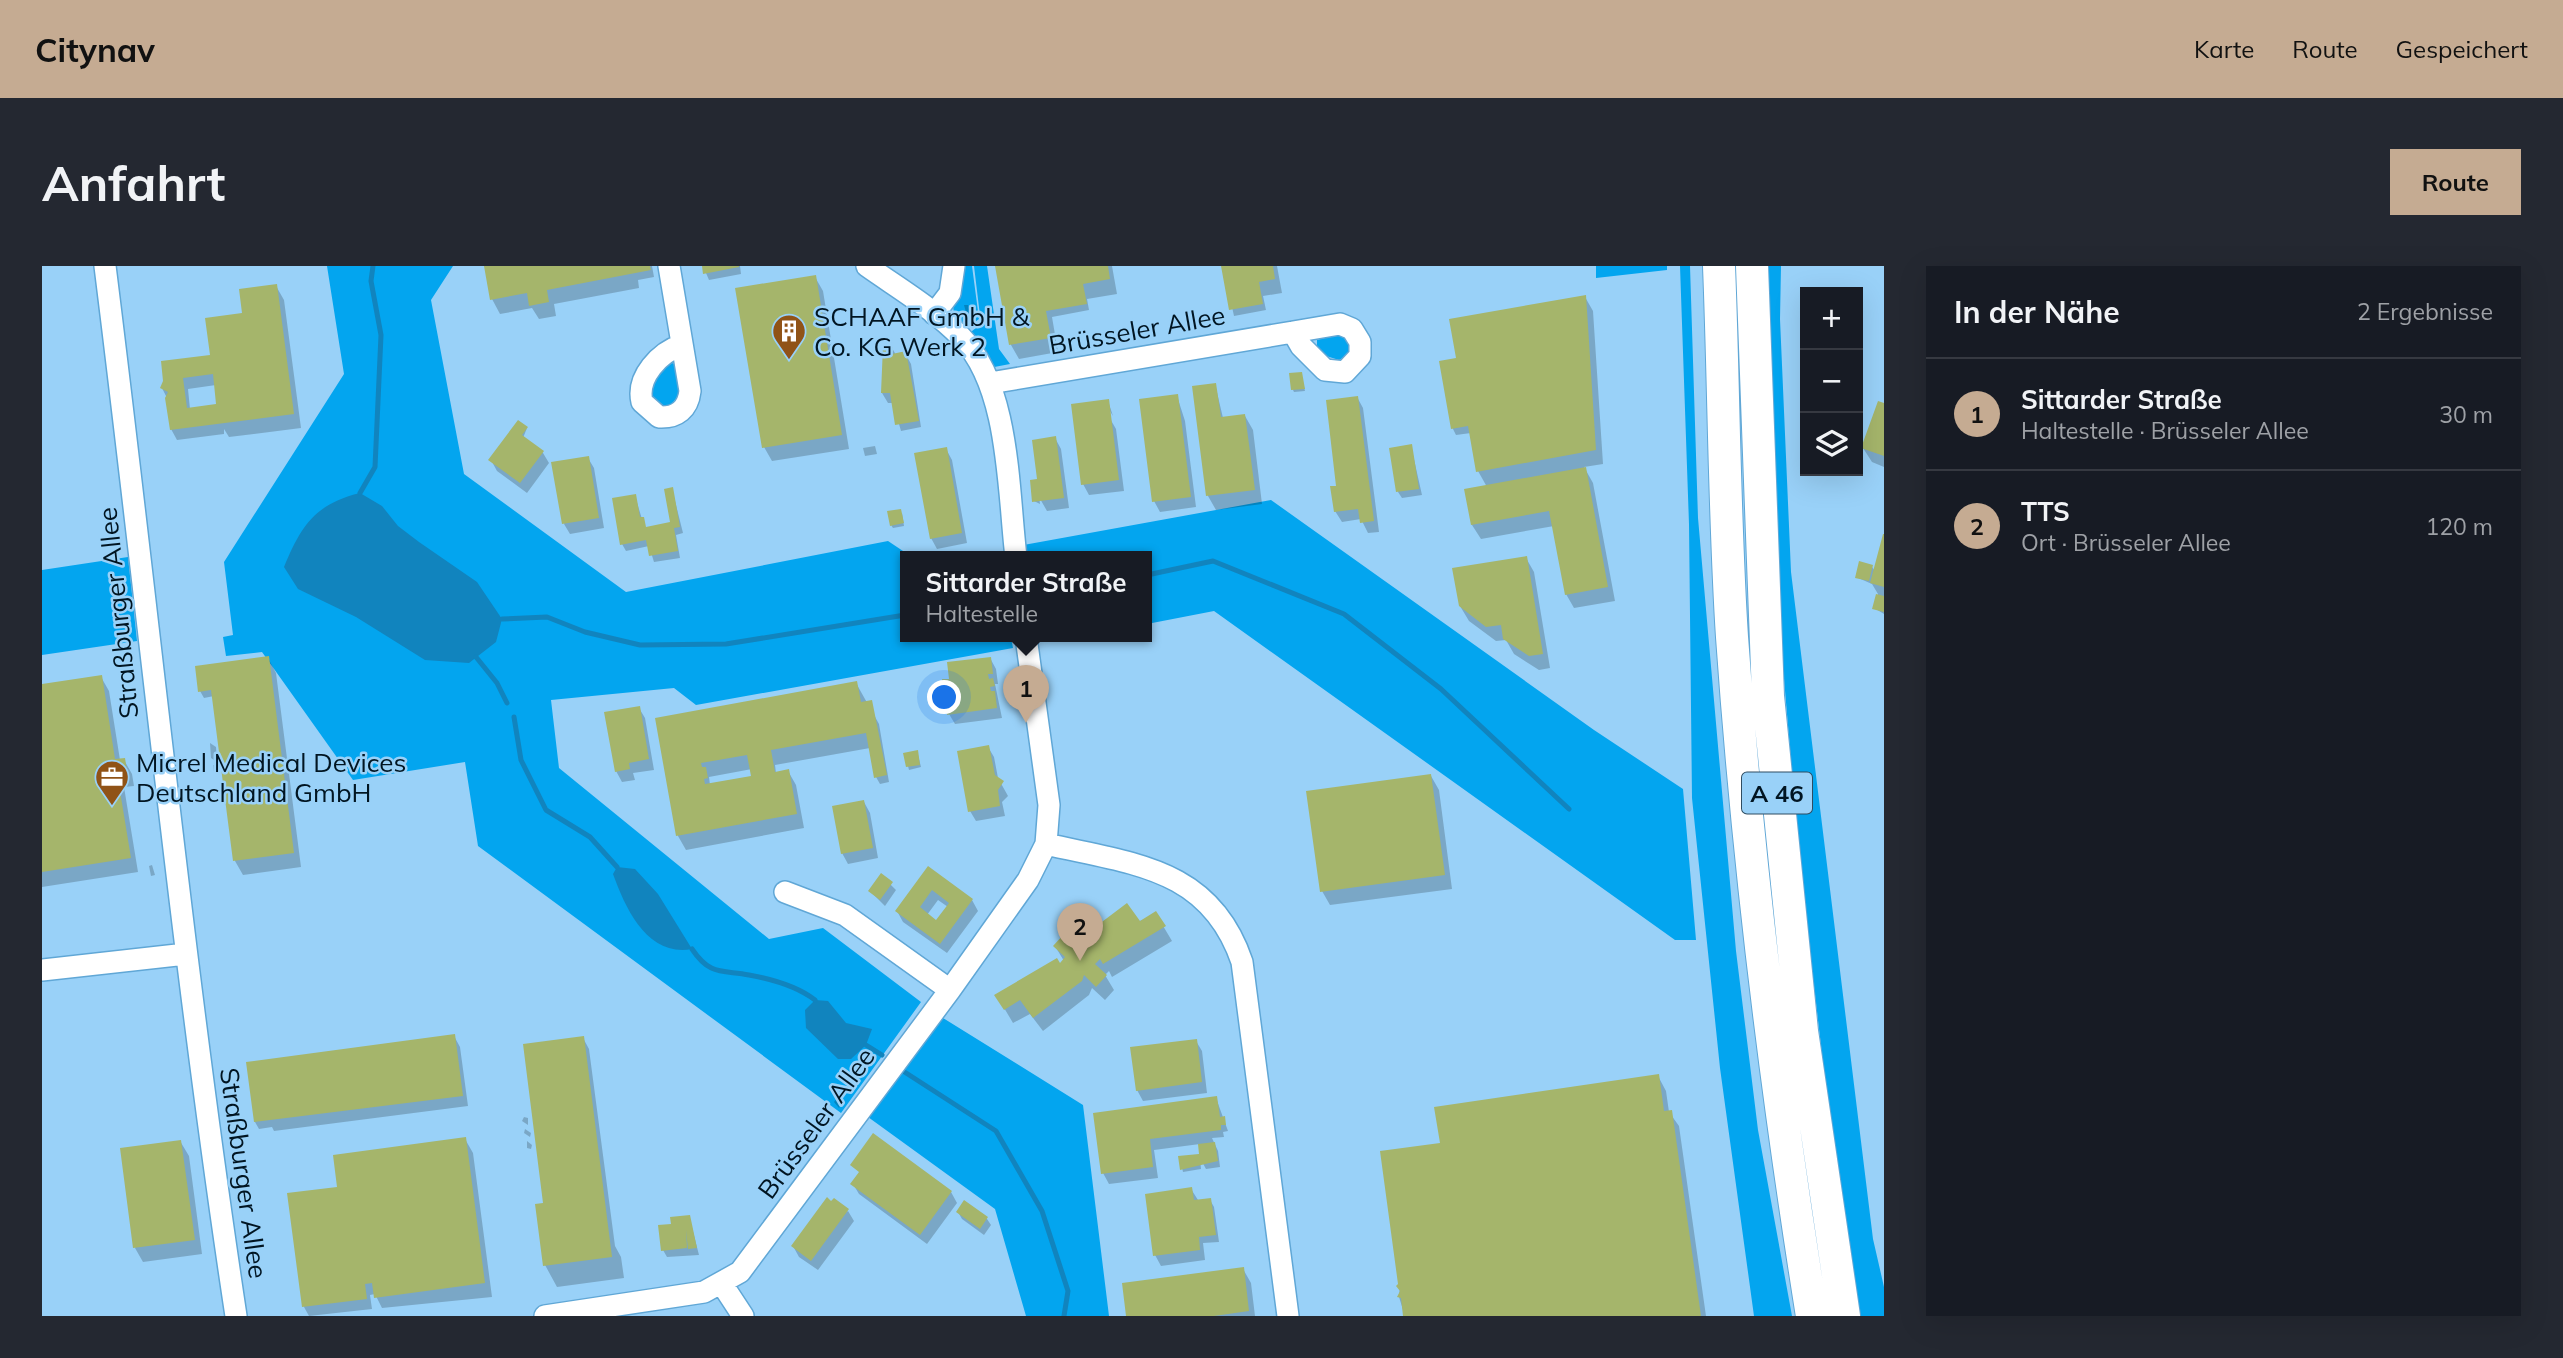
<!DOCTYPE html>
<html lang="de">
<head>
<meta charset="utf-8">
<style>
	:root { --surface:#171b24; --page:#242831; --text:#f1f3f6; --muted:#9ea1a6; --line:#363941; --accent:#c5ab92 }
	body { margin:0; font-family:Mulish,sans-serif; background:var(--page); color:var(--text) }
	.controls { position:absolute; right:21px; top:21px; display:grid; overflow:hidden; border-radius:0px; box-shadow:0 7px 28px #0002 }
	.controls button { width:63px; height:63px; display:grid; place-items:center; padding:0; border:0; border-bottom:2px solid var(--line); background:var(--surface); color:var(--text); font:35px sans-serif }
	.you { position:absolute; left:903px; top:432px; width:24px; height:24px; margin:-18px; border:5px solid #fff; border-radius:50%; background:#1a73e8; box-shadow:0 0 0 10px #1a73e833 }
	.badge { display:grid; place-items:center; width:46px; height:46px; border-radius:50%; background:var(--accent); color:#111; font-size:23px; font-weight:700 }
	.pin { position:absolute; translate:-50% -58px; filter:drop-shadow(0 2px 4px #0008) }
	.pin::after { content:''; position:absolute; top:37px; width:24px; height:21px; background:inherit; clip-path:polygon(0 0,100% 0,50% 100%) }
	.popup { position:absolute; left:858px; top:285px; width:252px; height:91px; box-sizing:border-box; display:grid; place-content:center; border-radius:0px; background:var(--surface); filter:drop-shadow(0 2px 5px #0005); font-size:23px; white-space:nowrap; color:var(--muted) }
	.popup b { font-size:26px; color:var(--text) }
	.popup::after { content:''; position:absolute; left:50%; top:100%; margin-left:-14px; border:14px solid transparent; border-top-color:var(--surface) }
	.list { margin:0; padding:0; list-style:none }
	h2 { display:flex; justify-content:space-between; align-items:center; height:91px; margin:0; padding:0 28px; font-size:30px }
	h2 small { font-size:23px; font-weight:400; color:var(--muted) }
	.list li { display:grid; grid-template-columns:46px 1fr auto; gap:21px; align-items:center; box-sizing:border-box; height:112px; padding:0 28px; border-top:2px solid var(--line) }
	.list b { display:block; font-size:26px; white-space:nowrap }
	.list p { margin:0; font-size:23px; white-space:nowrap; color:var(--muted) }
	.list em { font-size:23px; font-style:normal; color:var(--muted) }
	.icon { flex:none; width:38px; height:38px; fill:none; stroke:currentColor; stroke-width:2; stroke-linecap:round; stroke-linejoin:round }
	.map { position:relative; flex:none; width:1842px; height:1050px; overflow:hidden; border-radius:0px }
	header { display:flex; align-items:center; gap:42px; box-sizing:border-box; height:98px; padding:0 35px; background:var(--accent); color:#111 }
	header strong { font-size:33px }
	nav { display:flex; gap:38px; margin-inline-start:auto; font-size:24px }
	.intro { display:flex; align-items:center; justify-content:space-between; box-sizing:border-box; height:168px; padding:0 42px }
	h1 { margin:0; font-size:49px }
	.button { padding:18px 32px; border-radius:0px; background:var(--accent); color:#111; font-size:24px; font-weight:700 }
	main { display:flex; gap:42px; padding:0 42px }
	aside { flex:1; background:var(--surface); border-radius:0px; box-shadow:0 7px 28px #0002 }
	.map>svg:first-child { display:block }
</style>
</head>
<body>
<header>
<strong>Citynav</strong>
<nav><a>Karte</a><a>Route</a><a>Gespeichert</a></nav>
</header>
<div class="intro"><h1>Anfahrt</h1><a class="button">Route</a></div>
<main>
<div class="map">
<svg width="1842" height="1050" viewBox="0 0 1842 1050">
	<rect width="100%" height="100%" fill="#99d1f8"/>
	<!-- green -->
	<path fill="#03a5ef" d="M285,0H411L389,34L422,208L584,326L846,275L870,291H863V371H969L971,382L654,439L632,422L509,434L517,502L727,673L781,662L879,736L799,847L436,580L423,496L311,514L220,386L184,390L181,371L191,369L182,296L302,108Z
		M922,0H930L937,53L921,65C903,42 914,26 922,0Z
		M932,0H945L957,83L968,98L947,102L925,69L939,58Z
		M1554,0H1625V4L1554,12Z
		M1638,0H1648L1656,252L1694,685L1716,864L1750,1050H1712L1678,802L1650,532L1647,258Z
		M1719,0H1739L1738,53L1749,306L1831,973L1842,1021V1050H1818L1783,814L1758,600L1724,202Z
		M1297,68L1308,73V88L1297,94L1281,89L1275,83V74Z
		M630,97L635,99C638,121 642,134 619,144L608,132C610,119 618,101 630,97Z
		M1229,234L1552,464L1641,523L1654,674H1633L1172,345L1105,358V291H977L976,280Z
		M86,291L95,375L0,389V304Z
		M901,752L1041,839L1067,1050H984L953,943L826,851Z"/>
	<!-- water -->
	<path fill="#1184be" d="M318,227L340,240L356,260L377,276L435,316L460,353L454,376L427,397L383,394L314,351L256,323L242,301C259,260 273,238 318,227Z
		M575,601L593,603L616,628L650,683C606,691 584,644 571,608Z
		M773,734L786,735L804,757L830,763L824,779L809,793H796L764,762L763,744Z"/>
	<!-- shadow -->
	<path fill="#0003" fill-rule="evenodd" d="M444,0H610L612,11L596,14L597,22L512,38L514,50L497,53L490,42L458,48L450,33Z
		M661,0H698L699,8L667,14Z
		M954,0H1070L1075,28L1045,33L1047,44L1010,51L1016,86L977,93L969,79Z
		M1181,0H1235L1240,27L1221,30L1224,44L1192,50Z
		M773,11L781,25L807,183L730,195L722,181Z
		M234,20L242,34L259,162L187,171L182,163V168L135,174L129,163L125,132L120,122L123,115L170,91L202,48ZM174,119L176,139L148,143L146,123Z
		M1543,31L1551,45L1561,198L1542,201L1551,217L1573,335L1532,342L1524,328L1512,260L1439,273L1430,259L1424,224L1445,221L1436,205L1429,167L1414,169L1411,163L1399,97L1416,94Z
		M922,39H926L928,49L925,50Z
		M850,82L854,89L863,87L869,98L879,161L859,165L851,137H846L840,127Z
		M1259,108L1263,125L1252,126L1251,124Z
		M1173,118L1181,152L1203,150L1211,164L1220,238L1174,244L1166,230Z
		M1135,130L1143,155L1154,241L1118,246L1112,235Z
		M1315,131L1321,142L1337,266L1326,267L1319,253L1300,256L1293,245Z
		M1066,135L1071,150L1066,142L1063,144L1074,163L1082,225L1047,229L1041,218L1031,139Z
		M1842,139V201L1830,196L1821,182Z
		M485,162L481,172L501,187L507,197L485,227L455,205L449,194Z
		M1013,172L1019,183L1027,242L1005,245L997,231L998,238L992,235Z
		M833,180L835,188L823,190L821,182Z
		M1369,180L1380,229L1360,232L1356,226Z
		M904,183L910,194L925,277L895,283L889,272Z
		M546,192L552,202L562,262L528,268L522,258Z
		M630,223L641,267L634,269L638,292L612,296L607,280L584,285L580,278L593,230L603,263L630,258Z
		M860,247L862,260L851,262L849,259Z
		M1842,272V348L1832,342L1836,328L1830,318L1814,311L1830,301L1833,305Z
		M1484,292L1492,306L1508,402L1497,404L1472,388L1464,374L1454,375L1427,355L1418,340Z
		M226,392L234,407L259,601L201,609L193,595L172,430L162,432L158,425Z
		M948,392L954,403L956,418H953L960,452L913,458L907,448Z
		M59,411L67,425L78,494H82L90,508L92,520L82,521L96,606L0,621V420Z
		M814,417L837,458L847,516L838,518L834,511L828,482L733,499L734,507L746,505L754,519L762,562L644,584L636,570L626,507ZM710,503L711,511L668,519L667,511Z
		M597,442L603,452L612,504L591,507L593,514L580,516L574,505Z
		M168,477L174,481L175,496L169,492Z
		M946,481L952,491L956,512L966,530L960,536L963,550L934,555L928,545Z
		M863,488L876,489L879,501L867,504Z
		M171,499L176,500V507L172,506Z
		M1389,510L1397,524L1410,623L1288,639L1280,625Z
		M822,536L828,547L836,592L806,598L800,587Z
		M110,599L113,609L109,610L107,600Z
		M887,602L930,634L936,645L905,687L861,656L855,645ZM896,634L906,641L895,656L885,649Z
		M840,610L854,624L843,640L828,625Z
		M1114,648L1130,675L1070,711L1067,705L1063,709L1072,724L1063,734L1050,722L1047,729L1001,765L988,748L971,757L955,730L1018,700L1022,695L1013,680L1034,683Z
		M412,770L418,781L426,840L232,865L230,861L217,863L213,856L206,797Z
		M541,772L547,783L573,980L579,991L582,1012L515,1021L503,999V939Z
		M1154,775L1160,785L1165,827L1101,835L1095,824Z
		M1616,810L1624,825L1627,846L1637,860L1664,1050H1363L1357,1031L1358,1019L1400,878Z
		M796,831L801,836L797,842L792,836Z
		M1174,832L1186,865L1181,866L1182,871L1170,872L1176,885L1178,901L1164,903L1158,892L1159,903L1141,906L1138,892L1156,889L1160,896L1158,878L1112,884L1116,912L1067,918L1061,907L1053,848Z
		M482,851L486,852V859L480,855Z
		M483,863L489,867L488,871L482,867Z
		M831,870L909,926L915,937L885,978L817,928L811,918L819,907Z
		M423,873L431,887L450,1031L340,1042L333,1028L328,1029L330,1043L267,1050L262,1041L297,922Z
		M138,875L147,890L160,988L101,996L93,982Z
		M485,875L490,879L489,883L485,882Z
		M1149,923L1156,934H1168L1172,941L1177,976L1161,977L1163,994L1119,1000L1113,989Z
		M806,945L812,955L776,1004L757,991L751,980Z
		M916,946L945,953L949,959L942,969L920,953Z
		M647,950L657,989L625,991L621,984L631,959Z
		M1201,1003L1209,1017L1213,1050H1086Z"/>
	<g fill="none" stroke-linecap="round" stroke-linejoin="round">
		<!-- stream -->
		<path stroke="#1184be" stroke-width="5" d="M318,227L333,201L339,69L329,15L331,0
			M1105,309L1171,295L1302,348L1399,423L1527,543
			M460,353L505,351L543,366L598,379L684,378L863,349
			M434,391L455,417L465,437
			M472,451L479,494L504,544L548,571L575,601
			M650,683C668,710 680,704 707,709C729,713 756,721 773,734
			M824,779L840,789
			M861,805L954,865L1000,945L1026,1025L1022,1050"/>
	</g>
	<!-- building -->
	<path fill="#a5b56b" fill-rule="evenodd" d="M442,0H608L609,4L505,24L507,36L487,40L485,27L448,34Z
		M660,0H697V1L661,8Z
		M953,0H1066L1068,13L1041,18L1045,38L1004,45L1009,72L967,79Z
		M1179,0H1231L1233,13L1217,16L1221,38L1187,44Z
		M774,9L800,169L720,182L693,22Z
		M235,18L252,148L128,164L123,132L126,126L118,122L121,115L119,95L168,89L163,52L200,47L197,23ZM171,108L174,138L145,142L141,112Z
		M1544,29L1554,184L1434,206L1426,160L1409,163L1397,95L1414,92L1407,53Z
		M841,80L851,81L850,88L864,85L877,155L853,159L848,127H839Z
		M1260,106L1263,123L1249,124L1247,107Z
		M1174,117L1179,151L1203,148L1213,224L1164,230L1150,120Z
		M1136,128L1149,231L1110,236L1097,133Z
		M1316,130L1332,255L1318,257L1316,243L1292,246L1288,220H1294L1284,134Z
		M1067,133L1077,214L1039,219L1029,138Z
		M1836,135L1842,137V190L1819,182Z
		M476,154L486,161L480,169L502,185L478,217L446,194Z
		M1014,170L1022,232L990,236L988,214L995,213L990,174Z
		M1370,178L1377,223L1354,226L1347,182Z
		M905,181L920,267L888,273L872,187Z
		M547,190L557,252L520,258L509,196Z
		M1544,201L1566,321L1523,329L1507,245L1429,259L1422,223Z
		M631,221L638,261L632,262L636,285L607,290L604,274L578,279L570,232L594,228L598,251H602L604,261L628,256L622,223Z
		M859,243L862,257L848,260L845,245Z
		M1841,268H1842V321L1828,317Z
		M1485,290L1501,388L1487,390L1461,373L1459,359L1444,361L1417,340L1410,302Z
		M1817,295L1831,299L1827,315L1813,312Z
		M1834,328L1842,330V346L1830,343Z
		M227,390L252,587L191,595L169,424L156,426L153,400Z
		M949,391L951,408H946L947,413L951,412L953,420L948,421L949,425H953L955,442L905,449L900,413H907L905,396Z
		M60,409L73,493L83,492L85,505L75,507L89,592L0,606V418Z
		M815,415L819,436L830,434L845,509L832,512L824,467L729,484L733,506L747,503L755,548L634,570L613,452ZM705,489L709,510L663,518L662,513L666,512L664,501H660L659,497Z
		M598,440L607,493L587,497L588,503L573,506L562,446Z
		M947,479L953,509L962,515L956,524L958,540L926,546L915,485Z
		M876,484L878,499L864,501L861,487Z
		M1389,508L1403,609L1278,626L1264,525Z
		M822,534L831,582L799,588L790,540Z
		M886,600L931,633L898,678L853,645ZM890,624L907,637L894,654L878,641Z
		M839,607L851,616L838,634L826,625Z
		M1085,637L1098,655L1114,645L1124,660L1061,698L1058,693L1053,698L1065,709L1054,721L1042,709L1040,715L991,752L978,734L962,744L952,729L1015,692L1018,697L1023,691L1011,680L1022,668L1034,680L1036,674Z
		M413,768L421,830L212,856L204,796Z
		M542,770L570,991L501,1000L493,938L501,937L481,778Z
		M1155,773L1160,816L1094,825L1088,781Z
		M1617,808L1622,845L1630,844L1659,1050H1361L1359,1032L1355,1031L1358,1025L1354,1020L1356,1018L1338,885L1398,877L1392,841Z
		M1175,830L1178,851L1183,850L1184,859H1179V864L1108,873L1111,901L1059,908L1051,847Z
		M831,867L910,925L878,969L808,918L817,906L808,899Z
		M424,871L443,1017L332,1032L330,1017L323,1018L325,1033L260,1041L245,927L295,921L291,889Z
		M139,874L153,974L91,982L78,882Z
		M1173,876L1176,895L1138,904L1136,890L1157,888L1156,878Z
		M1150,921L1152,934L1169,932L1174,969L1157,971L1158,984L1111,990L1103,928Z
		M785,931L789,935L792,932L807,943L769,995L749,980Z
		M922,934L946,951L938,963L914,946Z
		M648,949L655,982L646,983L644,964L645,982L619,985L616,959L629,958L628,951Z
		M1202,1001L1207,1045L1172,1050H1084L1080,1017Z"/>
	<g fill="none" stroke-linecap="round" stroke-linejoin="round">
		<!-- minor casing -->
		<g stroke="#60a7d6" stroke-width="24">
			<path id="minor" d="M63,0C107,350 141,701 194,1050
				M627,0L648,125C646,143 635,152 617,151L600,136C594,111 618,86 640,79
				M825,0C856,22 892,43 919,71C968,121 966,225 974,291
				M892,48L908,27L912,0
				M948,117L1251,66L1259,80L1283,104L1303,106L1318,90V76L1310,63L1298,58L1251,66
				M1004,578C1090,598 1168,601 1200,696L1246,1050
				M743,626L803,649L908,724
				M0,704L144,688
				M680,1018L701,1050
				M503,1050L662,1026L698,1006L908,724L986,614L1004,578L1007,539L984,371"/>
		</g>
		<!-- highway casing -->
		<g stroke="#60a7d6" stroke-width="34">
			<path id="highway" d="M1677,0C1682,123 1682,248 1690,371C1706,598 1734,825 1770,1050
				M1710,0L1726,430L1760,765L1802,1050"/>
		</g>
		<!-- minor -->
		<use href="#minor" stroke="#fff" stroke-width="21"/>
		<!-- highway -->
		<use href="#highway" stroke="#fff" stroke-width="32"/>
	</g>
	<!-- icons -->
	<defs>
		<g id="building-pin" transform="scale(1.75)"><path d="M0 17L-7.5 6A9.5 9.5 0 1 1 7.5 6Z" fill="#905317" stroke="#99d1f8"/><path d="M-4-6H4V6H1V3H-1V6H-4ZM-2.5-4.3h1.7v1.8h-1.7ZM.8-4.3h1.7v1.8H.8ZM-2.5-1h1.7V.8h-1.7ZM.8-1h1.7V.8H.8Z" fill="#fff"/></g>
		<g id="office-pin" transform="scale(1.75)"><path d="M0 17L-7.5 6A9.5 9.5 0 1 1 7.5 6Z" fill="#905317" stroke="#99d1f8"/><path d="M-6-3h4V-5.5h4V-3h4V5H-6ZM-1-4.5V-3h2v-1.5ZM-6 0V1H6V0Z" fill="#fff"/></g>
	</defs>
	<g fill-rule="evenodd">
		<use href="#building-pin" x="747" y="65"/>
		<use href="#office-pin" x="70" y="511"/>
	</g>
	<g text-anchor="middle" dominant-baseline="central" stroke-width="5" stroke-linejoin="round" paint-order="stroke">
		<!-- shield labels -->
		<rect fill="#99d1f8" stroke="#2f4d62" stroke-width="2" x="1700" y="506.5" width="70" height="41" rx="5"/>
		<g font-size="24" font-weight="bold" fill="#011522">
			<text x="1735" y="527">A 46</text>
		</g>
		<!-- poi labels -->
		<g font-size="26" fill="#011522" stroke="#99d1f8" text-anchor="start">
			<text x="772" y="50">SCHAAF GmbH &amp;<tspan x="772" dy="30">Co. KG Werk 2</tspan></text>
			<text x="94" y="496">Micrel Medical Devices<tspan x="94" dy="30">Deutschland GmbH</tspan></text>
		</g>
		<!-- street labels -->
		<g font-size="26" fill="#011522" stroke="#99d1f8">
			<text transform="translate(1095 64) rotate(-10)">Brüsseler Allee</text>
			<text transform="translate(76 347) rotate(-96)">Straßburger Allee</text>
			<text transform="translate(774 857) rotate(-54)">Brüsseler Allee</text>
			<text transform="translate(202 907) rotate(82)">Straßburger Allee</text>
		</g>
	</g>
</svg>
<div class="controls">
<button>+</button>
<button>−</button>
<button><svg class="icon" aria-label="layers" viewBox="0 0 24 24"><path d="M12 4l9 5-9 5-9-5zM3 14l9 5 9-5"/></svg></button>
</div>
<div class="you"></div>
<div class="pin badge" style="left:984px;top:457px">1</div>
<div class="popup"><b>Sittarder Straße</b>Haltestelle</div>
<div class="pin badge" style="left:1038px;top:695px">2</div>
</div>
<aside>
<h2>In der Nähe<small>2 Ergebnisse</small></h2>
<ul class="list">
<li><span class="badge">1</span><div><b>Sittarder Straße</b><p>Haltestelle · Brüsseler Allee</p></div><em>30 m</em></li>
<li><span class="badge">2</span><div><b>TTS</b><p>Ort · Brüsseler Allee</p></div><em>120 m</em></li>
</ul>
</aside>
</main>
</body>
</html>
